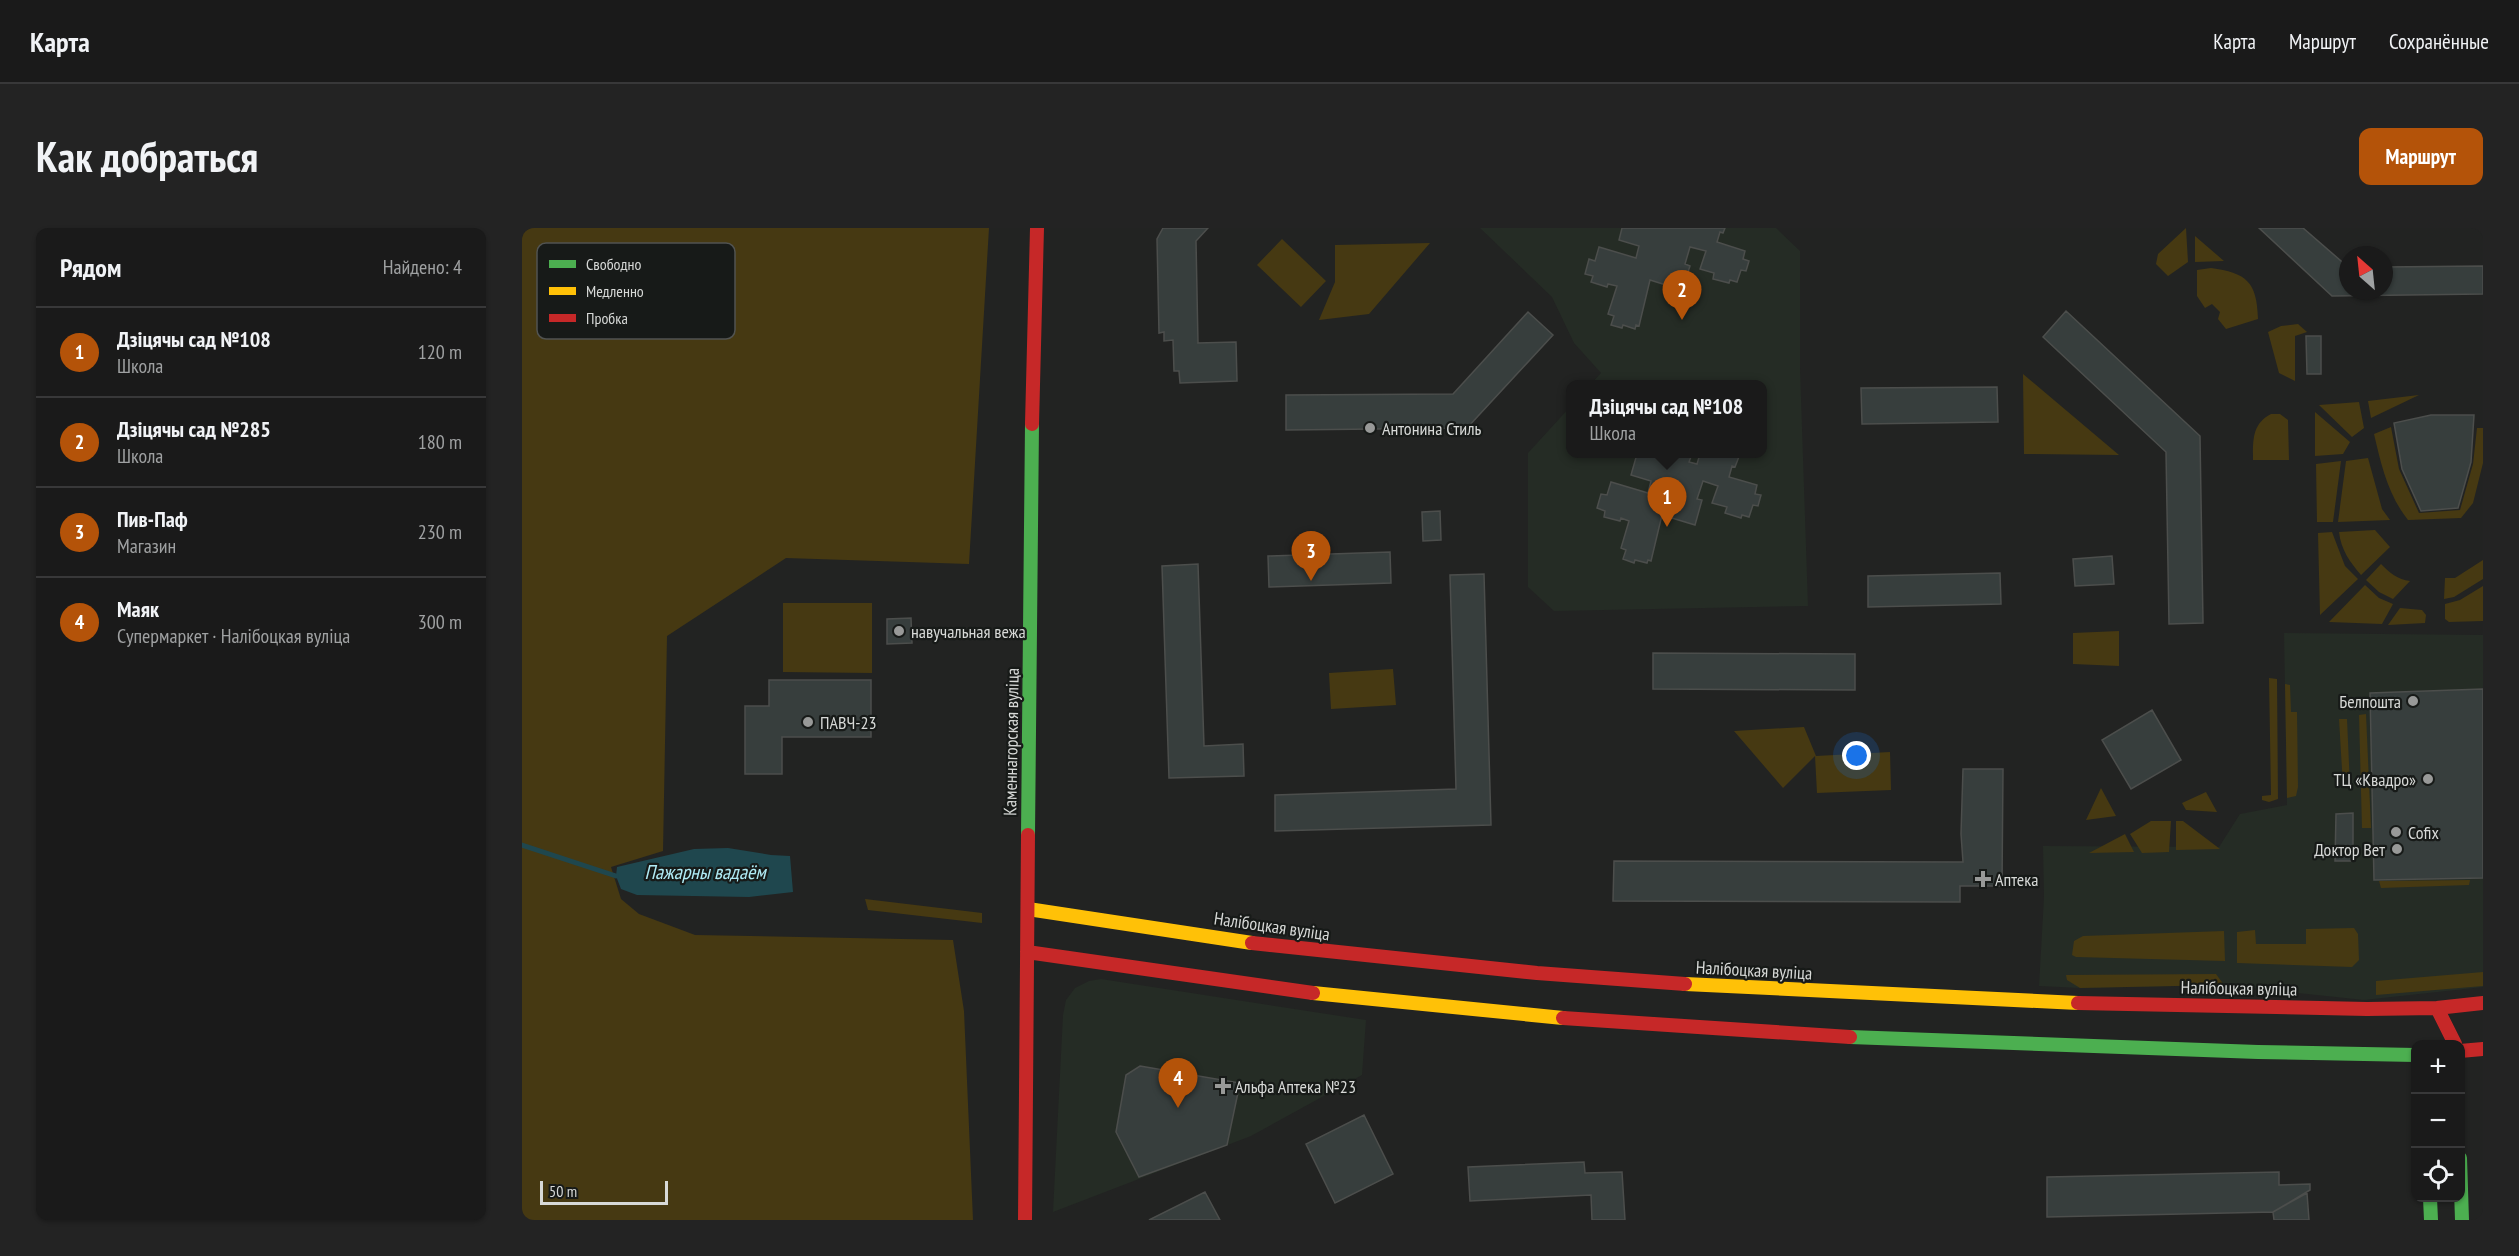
<!DOCTYPE html>
<html lang="ru">
<head>
<meta charset="utf-8">
<style>
	:root { --surface:#1a1a1a; --page:#232323; --text:#f1f3f6; --muted:#9fa1a2; --line:#383839; --accent:#b45309 }
	body { margin:0; font-family:"PT Sans Narrow",sans-serif; background:var(--page); color:var(--text) }
	.controls { position:absolute; right:18px; bottom:18px; display:grid; overflow:hidden; border-radius:12px; box-shadow:0 2px 4px #0004 }
	.controls button { width:54px; height:54px; display:grid; place-items:center; padding:0; border:0; border-bottom:2px solid var(--line); background:var(--surface); color:var(--text); font:30px sans-serif }
	.compass { position:absolute; left:1817px; top:18px; width:54px; height:54px; border-radius:50%; background:var(--surface); box-shadow:0 2px 4px #0004; rotate:333deg }
	.scale { position:absolute; left:18px; bottom:15px; width:128px; box-sizing:border-box; padding-left:6px; border:3px solid #d7d9d7; border-top:0; font-size:16px; line-height:21px; white-space:nowrap; color:#d7d9d7; -webkit-text-stroke:4px #171a18; paint-order:stroke }
	.you { position:absolute; left:1335px; top:528px; width:21px; height:21px; margin:-15px; border:4px solid #fff; border-radius:50%; background:#1a73e8; box-shadow:0 0 0 9px #1a73e833 }
	.badge { display:grid; place-items:center; width:39px; height:39px; border-radius:50%; background:var(--accent); color:#fff; font-size:20px; font-weight:700 }
	.pin { position:absolute; translate:-50% -50px; filter:drop-shadow(0 2px 3px #0008) }
	.pin::after { content:''; position:absolute; top:32px; width:21px; height:18px; background:inherit; clip-path:polygon(0 0,100% 0,50% 100%) }
	.popup { position:absolute; left:1044px; top:152px; width:201px; height:78px; box-sizing:border-box; display:grid; place-content:center; border-radius:12px; background:var(--surface); filter:drop-shadow(0 2px 4px #0005); font-size:20px; white-space:nowrap; color:var(--muted) }
	.popup b { font-size:22px; color:var(--text) }
	.popup::after { content:''; position:absolute; left:50%; top:100%; margin-left:-12px; border:12px solid transparent; border-top-color:var(--surface) }
	.list { margin:0; padding:0; list-style:none }
	h2 { display:flex; justify-content:space-between; align-items:center; height:78px; margin:0; padding:0 24px; font-size:26px }
	h2 small { font-size:20px; font-weight:400; color:var(--muted) }
	.list li { display:grid; grid-template-columns:39px 1fr auto; gap:18px; align-items:center; box-sizing:border-box; height:90px; padding:0 24px; border-top:2px solid var(--line) }
	.list b { display:block; font-size:22px; white-space:nowrap }
	.list p { margin:0; font-size:20px; white-space:nowrap; color:var(--muted) }
	.list em { font-size:20px; font-style:normal; color:var(--muted) }
	.icon { flex:none; width:33px; height:33px; fill:none; stroke:currentColor; stroke-width:2; stroke-linecap:round; stroke-linejoin:round }
	.map { position:relative; flex:none; width:1961px; height:992px; overflow:hidden; border-radius:12px }
	header { display:flex; align-items:center; gap:36px; box-sizing:border-box; height:84px; padding:0 30px; background:var(--surface); border-bottom:2px solid var(--line) }
	header strong { font-size:28px }
	nav { display:flex; gap:33px; margin-inline-start:auto; font-size:21px }
	.intro { display:flex; align-items:center; justify-content:space-between; box-sizing:border-box; height:144px; padding:0 36px }
	h1 { margin:0; font-size:42px }
	.button { padding:15px 27px; border-radius:12px; background:var(--accent); color:#fff; font-size:21px; font-weight:700 }
	main { display:flex; gap:36px; padding:0 36px }
	aside { flex:1; background:var(--surface); border-radius:12px; box-shadow:0 2px 4px #0004 }
	.map>svg:first-child { display:block }
</style>
</head>
<body>
<header>
<strong>Карта</strong>
<nav><a>Карта</a><a>Маршрут</a><a>Сохранённые</a></nav>
</header>
<div class="intro"><h1>Как добраться</h1><a class="button">Маршрут</a></div>
<main>
<aside>
<h2>Рядом<small>Найдено: 4</small></h2>
<ul class="list">
<li><span class="badge">1</span><div><b>Дзіцячы сад №108</b><p>Школа</p></div><em>120 m</em></li>
<li><span class="badge">2</span><div><b>Дзіцячы сад №285</b><p>Школа</p></div><em>180 m</em></li>
<li><span class="badge">3</span><div><b>Пив-Паф</b><p>Магазин</p></div><em>230 m</em></li>
<li><span class="badge">4</span><div><b>Маяк</b><p>Супермаркет · Налібоцкая вуліца</p></div><em>300 m</em></li>
</ul>
</aside>
<div class="map">
<svg width="1961" height="992" viewBox="0 0 1961 992">
	<rect width="100%" height="100%" fill="#222322"/>
	<!-- built -->
	<path fill="#252c25" d="M958,0H1254L1278,23V140L1286,378L1032,383L1006,359V225L1049,178V226H1241V156H1069L1079,145L1052,115L1030,69Z
		M1762,405L1961,407V759L1842,772L1702,757L1558,760L1517,758L1522,669L1521,618L1697,619L1718,586L1765,577Z
		M579,751L844,792L840,847L729,908L531,984L541,787L544,772L553,760L567,753Z"/>
	<!-- green -->
	<path fill="#463912" d="M0,0H467L447,336L264,330L145,408L141,623L89,639L99,671L117,686L173,707L431,712L442,783L451,992H0Z
		M1664,0L1666,34L1646,48L1634,36L1636,26Z
		M1673,8L1702,33L1673,34Z
		M760,11L804,53L779,79L735,37Z
		M908,15L847,86L797,92L813,54V17Z
		M1689,40C1724,45 1735,53 1736,91L1704,101L1696,91L1698,84L1690,76L1683,80L1675,68V42Z
		M1776,96L1785,104L1773,108V153L1757,145L1746,104L1759,98Z
		M1501,146L1597,227L1502,226Z
		M1897,167L1849,190L1846,173Z
		M1837,174L1842,200L1830,209L1797,177Z
		M1793,184L1828,214L1821,226L1793,228Z
		M1749,186H1758L1766,192L1767,232H1731C1731,212 1730,196 1749,186Z
		M1869,199L1877,241L1897,285L1938,282L1951,236L1955,200H1961V235L1951,275L1939,290L1886,292C1866,267 1859,236 1852,206Z
		M1846,230L1860,281L1868,292L1816,294L1824,233Z
		M1819,233L1811,294H1795L1794,236Z
		M1853,302L1868,319L1839,347C1828,334 1819,322 1817,304Z
		M1810,304L1823,338L1836,351L1798,387L1796,305Z
		M1961,332V351L1932,369L1922,371L1923,350H1933Z
		M1859,336C1867,344 1876,352 1888,353L1871,371L1857,364L1844,352Z
		M1843,357L1857,370L1871,376L1860,396L1807,394Z
		M1961,358V393L1927,394L1923,391V376L1938,372Z
		M261,375H350V445L261,444Z
		M1878,380L1900,382L1904,387L1903,395L1866,397Z
		M1597,403V438L1551,436V405Z
		M871,441L874,477L809,481L807,445Z
		M1747,450L1755,451L1756,571L1747,574L1740,572V568L1749,567Z
		M1763,456L1768,457L1769,484H1775L1776,559L1774,568L1765,570Z
		M1844,486L1849,600H1840L1837,487Z
		M1817,491H1825L1828,558H1821Z
		M1282,499L1294,528L1368,524L1369,562L1295,565L1293,528L1261,560L1212,503Z
		M1579,560L1594,588L1564,592Z
		M1684,564L1695,584L1664,582L1660,575Z
		M1629,593H1649L1647,624L1620,625L1608,606Z
		M1654,593H1661L1698,621L1654,622Z
		M1603,606L1612,624L1567,625Z
		M1948,652L1947,657L1859,660L1857,653Z
		M343,671L460,685V695L346,682Z
		M1832,700L1836,706L1837,732L1830,739L1715,735V704L1733,702L1734,716H1784V701Z
		M1702,703L1703,733L1554,729L1550,727L1552,713L1561,708Z
		M1961,744V758L1854,767V753Z
		M1694,746L1702,757L1558,760L1545,752L1544,747Z"/>
	<!-- water -->
	<path fill="#1f474e" d="M206,620L249,627L268,628L271,664L227,669L115,667L99,661L94,648L95,639L172,621Z"/>
	<g fill="none" stroke-linecap="round" stroke-linejoin="round">
		<!-- stream -->
		<path stroke="#1f474e" stroke-width="5" d="M0,617L94,648"/>
	</g>
	<!-- building -->
	<path fill="#373e3d" stroke="#4c4e4c" stroke-width="1.5" d="M641,0H686L674,13L676,115L714,114L715,153L658,155L657,143H652L651,112L642,113V104L637,105L635,11Z
		M1100,0H1203L1201,5L1198,4L1195,14L1223,23L1221,31L1227,33L1224,43L1219,42L1215,54L1208,52L1207,55L1191,51L1192,45L1178,41L1184,23L1168,19L1163,36L1168,38L1160,62L1128,52L1117,98L1114,97L1113,101L1101,97L1100,100L1089,97L1092,88L1086,86L1095,58L1086,56L1085,59L1069,54L1071,48L1063,46L1067,31L1073,33L1077,19L1114,30L1117,18L1097,12Z
		M1737,0H1781L1826,39V63H1862V39L1961,38V66L1810,68Z
		M1544,83L1678,208L1681,395L1647,396L1644,224L1521,109Z
		M1006,84L1031,107L945,200L764,202V167L931,166Z
		M1784,108H1799V146H1785Z
		M1475,159L1476,194L1340,196L1339,160Z
		M1909,187H1952L1949,234L1936,280L1899,283L1880,241L1872,195Z
		M1115,226H1170L1167,234L1175,236L1178,226H1218L1213,239L1210,238L1207,249L1235,257L1233,266L1239,267L1236,278L1231,277L1227,289L1220,287L1219,290L1203,285L1205,279L1190,275L1196,258L1181,253L1175,271L1180,272L1173,297L1140,287L1129,333L1126,332L1125,335L1113,332L1112,335L1101,331L1104,322L1099,320L1107,293L1099,290L1098,293L1082,289L1083,283L1075,280L1079,266L1085,267L1089,254L1126,265L1129,253L1109,247Z
		M918,283L919,312L901,313L900,284Z
		M868,324L869,355L747,359L746,328Z
		M1590,328L1592,356L1553,358L1551,331Z
		M676,336L682,518L721,516L722,548L647,550L640,338Z
		M1478,345L1479,376L1346,379V348Z
		M962,346L969,597L753,603V567L934,561L928,347Z
		M389,390L390,415L365,416V391Z
		M1131,425L1333,426V462L1131,461Z
		M247,452H349V509H260V546H223V478H247Z
		M1961,461V650L1852,652L1848,465Z
		M1630,482L1659,532L1609,561L1580,512Z
		M1441,541H1481L1480,658H1438V674L1091,673L1092,633L1441,634L1439,606Z
		M1831,585V633H1813L1814,586Z
		M618,838L718,855L705,917L617,949L594,904L604,847Z
		M842,887L871,946L813,975L784,916Z
		M1062,934L1063,945L1100,944L1103,992H1070L1069,967L948,973L946,939Z
		M1757,944V957L1788,956V962L1751,984L1525,989V949Z
		M683,964L698,992H627Z
		M1785,965L1787,992H1752L1751,984Z"/>
	<g fill="none" stroke-linecap="round" stroke-linejoin="round">
		<!-- fast -->
		<path stroke="#4caf50" stroke-width="14" d="M506,607L510,196
			M1328,809L1736,824L1894,827
			M1938,930L1940,992
			M1908,970L1909,992"/>
		<!-- slow -->
		<path stroke="#ffc107" stroke-width="14" d="M506,681L730,715
			M1163,756L1556,775
			M791,765L1041,790"/>
		<!-- jam -->
		<path stroke="#c62828" stroke-width="14" d="M510,196L515,0
			M730,715L1015,745L1163,756
			M505,724L791,765
			M1556,775L1845,781L1915,780L1961,775
			M1915,780L1933,816
			M1041,790L1328,809
			M1938,823L1961,821
			M503,992L506,607"/>
	</g>
	<!-- markers -->
	<g fill="#989998" stroke="#171a18" stroke-width="2">
		<circle cx="848" cy="200" r="6"/>
		<circle cx="377" cy="403" r="6"/>
		<circle cx="1891" cy="473" r="6"/>
		<circle cx="286" cy="494" r="6"/>
		<circle cx="1906" cy="551" r="6"/>
		<circle cx="1874" cy="604" r="6"/>
		<circle cx="1875" cy="621" r="6"/>
		<path d="M1458 642h6v6h6v6h-6v6h-6v-6h-6v-6h6z"/>
		<path d="M698 849h6v6h6v6h-6v6h-6v-6h-6v-6h6z"/>
	</g>
	<g text-anchor="middle" dominant-baseline="central" stroke-width="4.5" stroke-linejoin="round" paint-order="stroke">
		<!-- poi labels -->
		<g font-size="18" fill="#d7d9d7" stroke="#171a18" text-anchor="start">
			<text x="860" y="200">Антонина Стиль</text>
			<text x="389" y="403">навучальная вежа</text>
			<text x="1879" y="473" text-anchor="end">Белпошта</text>
			<text x="298" y="494">ПАВЧ-23</text>
			<text x="1894" y="551" text-anchor="end">ТЦ «Квадро»</text>
			<text x="1886" y="604">Cofix</text>
			<text x="1863" y="621" text-anchor="end">Доктор Вет</text>
			<text x="1473" y="651">Аптека</text>
			<text x="713" y="858">Альфа Аптека №23</text>
		</g>
		<!-- street labels -->
		<g font-size="18" fill="#d7d9d7" stroke="#171a18">
			<text transform="translate(489 514) rotate(-89)">Каменнагорская вуліца</text>
			<text transform="translate(750 698) rotate(8)">Налібоцкая вуліца</text>
			<text transform="translate(1232 742) rotate(3)">Налібоцкая вуліца</text>
			<text transform="translate(1717 760) rotate(1)">Налібоцкая вуліца</text>
		</g>
		<!-- water labels -->
		<g font-size="20" font-style="italic" fill="#b0ebf5" stroke="#171a18">
			<text x="183" y="644">Пажарны вадаём</text>
		</g>
	</g>
	<!-- legend -->
	<rect x="15" y="15" width="198" height="96" rx="9" fill="#171a18" stroke="#515351" stroke-width="1.5"/>
	<rect x="27" y="32" width="27" height="8" fill="#4caf50"/>
	<rect x="27" y="59" width="27" height="8" fill="#ffc107"/>
	<rect x="27" y="86" width="27" height="8" fill="#c62828"/>
	<g font-size="16" fill="#d7d9d7">
		<text x="64" y="42">Свободно</text>
		<text x="64" y="69">Медленно</text>
		<text x="64" y="96">Пробка</text>
	</g>
</svg>
<div class="controls">
<button>+</button>
<button>−</button>
<button><svg class="icon" aria-label="locate" viewBox="0 0 24 24"><circle cx="12" cy="12" r="6"/><path d="M12 2v4M12 18v4M2 12h4M18 12h4"/></svg></button>
</div>
<svg class="compass" viewBox="-18 -18 36 36"><path d="M0-13l5 13h-10z" fill="#e53935"/><path d="M0 13l5-13h-10z" fill="#9fa1a2"/></svg>
<div class="scale">50 m</div>
<div class="you"></div>
<div class="pin badge" style="left:1145px;top:299px">1</div>
<div class="popup"><b>Дзіцячы сад №108</b>Школа</div>
<div class="pin badge" style="left:1160px;top:92px">2</div>
<div class="pin badge" style="left:789px;top:353px">3</div>
<div class="pin badge" style="left:656px;top:880px">4</div>
</div>
</main>
</body>
</html>
